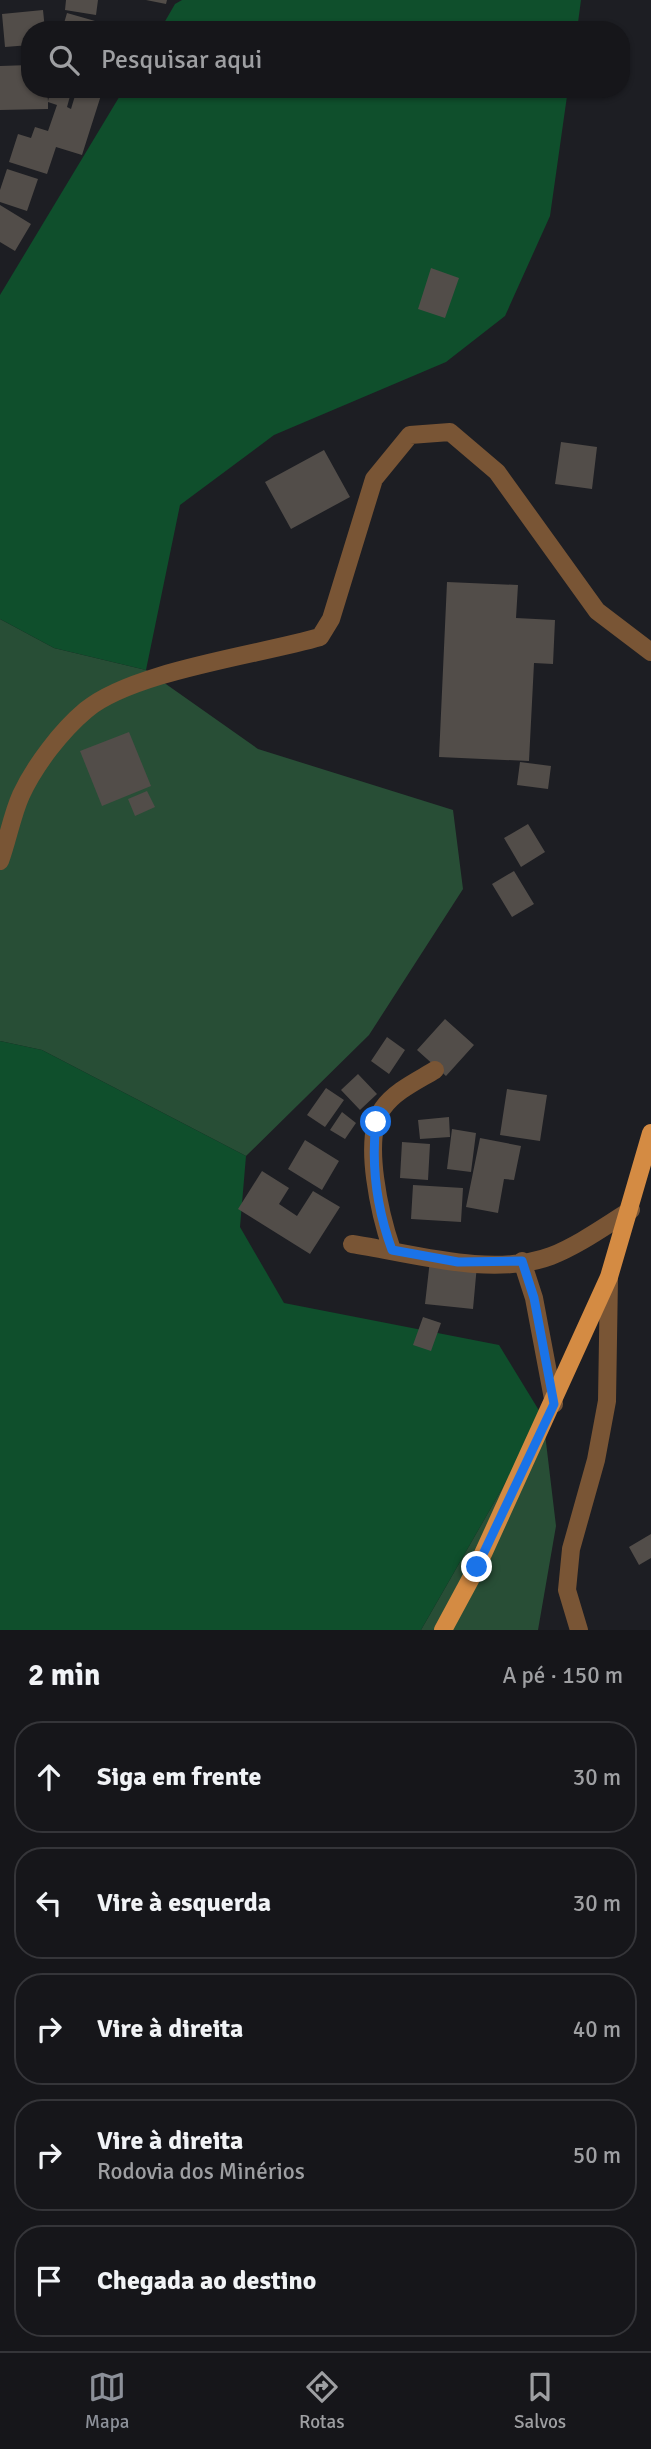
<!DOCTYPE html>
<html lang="pt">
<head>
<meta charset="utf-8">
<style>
	:root { --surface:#16161a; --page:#232327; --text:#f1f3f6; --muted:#9e9fa2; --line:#353539; --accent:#8c9099 }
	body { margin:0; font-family:Signika,sans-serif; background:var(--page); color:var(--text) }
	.stop { position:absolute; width:21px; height:21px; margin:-16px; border:5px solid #1a73e8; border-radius:50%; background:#fff }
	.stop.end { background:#1a73e8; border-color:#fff; box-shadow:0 2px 7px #0008 }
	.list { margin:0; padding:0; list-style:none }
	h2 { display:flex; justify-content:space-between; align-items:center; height:91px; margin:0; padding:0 28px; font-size:30px }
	h2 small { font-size:23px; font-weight:400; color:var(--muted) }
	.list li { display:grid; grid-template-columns:46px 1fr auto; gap:21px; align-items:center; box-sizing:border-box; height:112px; margin:0 14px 14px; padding:0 14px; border:2px solid var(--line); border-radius:28px }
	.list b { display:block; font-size:26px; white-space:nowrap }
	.list p { margin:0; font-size:23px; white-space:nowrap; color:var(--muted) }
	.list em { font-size:23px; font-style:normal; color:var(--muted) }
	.icon { flex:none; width:38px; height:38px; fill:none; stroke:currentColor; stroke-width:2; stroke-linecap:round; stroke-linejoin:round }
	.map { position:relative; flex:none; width:651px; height:1630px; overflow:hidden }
	.search { position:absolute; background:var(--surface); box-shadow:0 2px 5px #0004; left:21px; right:21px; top:21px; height:77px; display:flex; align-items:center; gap:18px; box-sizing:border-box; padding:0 24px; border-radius:28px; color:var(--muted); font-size:26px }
	.sheet { height:721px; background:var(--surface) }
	nav { display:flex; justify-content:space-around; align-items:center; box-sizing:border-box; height:98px; border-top:2px solid var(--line); background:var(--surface); font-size:19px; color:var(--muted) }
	nav a { display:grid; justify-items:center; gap:4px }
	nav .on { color:var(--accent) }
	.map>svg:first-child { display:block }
</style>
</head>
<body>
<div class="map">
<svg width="651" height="1630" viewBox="0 0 651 1630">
	<rect width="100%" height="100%" fill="#1d1e23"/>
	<!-- green -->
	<path fill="#284e36" d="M0,619L54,648L146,670L258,749L453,810L463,889L369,1035L246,1156L42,1050L0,1041Z
		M543,1417L556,1526L538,1630H421Z"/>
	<!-- forest -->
	<path fill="#0f4f2c" d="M182,0H581L577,30H160L175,4Z
		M124,89H568L550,216L505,316L446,362L274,435L180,505L146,670L54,648L0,619V295Z
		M0,1041L42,1050L246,1156L240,1227L284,1303L499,1345L543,1417L421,1630H0Z"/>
	<!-- building -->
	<path fill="#524d49" d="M66,0H98L96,15L65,10Z
		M146,0H167L166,4Z
		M43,10L45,30H30V45L5,47L2,14Z
		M67,13L123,29V30H62Z
		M30,65V89H47L48,101L51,89H72L67,107L71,109L77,89H103L82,155L56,147L47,174L9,162L18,134L31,138L35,127L48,131L57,105L48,102V109L0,110V66Z
		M7,169L38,179L27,211L0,202V190Z
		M0,205L31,224L15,251L0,242Z
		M431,268L459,278L445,318L418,309Z
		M561,442L597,447L592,489L555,484Z
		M324,450L350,497L291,529L265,482Z
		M447,582L518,585L516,618L555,620L553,664L534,663L529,761L439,757Z
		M129,732L151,786L102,806L80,751Z
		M520,762L551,766L548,789L517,785Z
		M147,791L155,807L135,816L128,799Z
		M528,824L545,852L521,867L504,838Z
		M514,871L534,904L512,917L492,884Z
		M445,1019L474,1045L446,1076L417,1050Z
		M387,1037L405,1050L389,1074L371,1061Z
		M358,1074L377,1094L360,1110L341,1090Z
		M326,1088L344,1100L325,1127L307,1115Z
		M507,1089L547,1095L540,1141L500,1135Z
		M342,1112L356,1123L345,1139L330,1130Z
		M449,1117L450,1137L420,1139L418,1120Z
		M452,1129L476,1133L471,1172L447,1169Z
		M480,1138L521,1146L514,1180L504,1179L498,1213L466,1207Z
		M305,1140L339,1161L322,1190L288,1169Z
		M402,1142L430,1144L428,1180L400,1178Z
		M262,1171L289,1188L279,1204L297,1216L313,1191L340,1207L310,1254L238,1209Z
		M413,1185L463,1188L461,1222L411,1219Z
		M430,1260L477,1265L473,1309L425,1304Z
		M423,1317L441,1323L431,1351L413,1345Z
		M651,1534V1558L639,1565L629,1547Z"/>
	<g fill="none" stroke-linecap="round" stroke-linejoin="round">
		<!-- street -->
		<path stroke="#795535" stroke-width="18" d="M0,861C8,839 12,815 21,795C35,765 61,731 86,710C133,671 258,655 320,637L331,619L374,479L410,435L450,432L497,472L597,611L651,652
			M352,1244C411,1253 492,1278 551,1256C579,1245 605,1226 631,1210
			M392,1250C381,1218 361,1138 383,1108C395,1091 417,1081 435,1070
			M522,1261L534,1298L554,1404
			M579,1630L567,1590L571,1549L596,1460L607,1401L609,1277"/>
		<!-- primary -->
		<path stroke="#d48b43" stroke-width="18" d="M443,1630L477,1567L609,1277L651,1133"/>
	</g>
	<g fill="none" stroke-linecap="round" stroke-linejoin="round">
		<!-- route -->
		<path stroke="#1a73e8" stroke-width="9" d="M376,1122C371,1166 377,1209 392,1250L458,1262L522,1261L534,1298L554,1404L477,1567"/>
	</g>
</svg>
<div class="stop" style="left:376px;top:1122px"></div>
<div class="stop end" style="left:477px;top:1567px"></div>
<div class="search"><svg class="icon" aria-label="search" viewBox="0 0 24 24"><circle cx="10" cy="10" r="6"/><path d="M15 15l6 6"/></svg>Pesquisar aqui</div>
</div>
<section class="sheet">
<h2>2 min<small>A pé · 150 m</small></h2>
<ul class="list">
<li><svg class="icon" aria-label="ahead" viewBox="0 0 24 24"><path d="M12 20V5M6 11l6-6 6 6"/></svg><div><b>Siga em frente</b></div><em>30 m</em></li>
<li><svg class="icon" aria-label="left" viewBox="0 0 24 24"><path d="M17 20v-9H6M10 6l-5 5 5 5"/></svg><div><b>Vire à esquerda</b></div><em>30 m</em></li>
<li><svg class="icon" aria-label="right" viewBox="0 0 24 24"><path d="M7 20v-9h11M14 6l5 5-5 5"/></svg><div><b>Vire à direita</b></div><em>40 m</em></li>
<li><svg class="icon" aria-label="right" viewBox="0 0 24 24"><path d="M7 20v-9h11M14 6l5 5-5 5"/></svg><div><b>Vire à direita</b><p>Rodovia dos Minérios</p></div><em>50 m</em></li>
<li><svg class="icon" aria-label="arrive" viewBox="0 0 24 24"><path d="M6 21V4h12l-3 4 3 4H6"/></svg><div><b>Chegada ao destino</b></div></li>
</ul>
</section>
<nav>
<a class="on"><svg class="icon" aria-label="map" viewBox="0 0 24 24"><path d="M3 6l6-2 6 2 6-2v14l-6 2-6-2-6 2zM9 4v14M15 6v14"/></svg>Mapa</a>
<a><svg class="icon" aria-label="directions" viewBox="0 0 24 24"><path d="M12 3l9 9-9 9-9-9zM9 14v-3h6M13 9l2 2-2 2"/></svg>Rotas</a>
<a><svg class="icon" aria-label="saved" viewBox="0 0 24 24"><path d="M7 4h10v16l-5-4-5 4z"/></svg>Salvos</a>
</nav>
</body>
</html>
